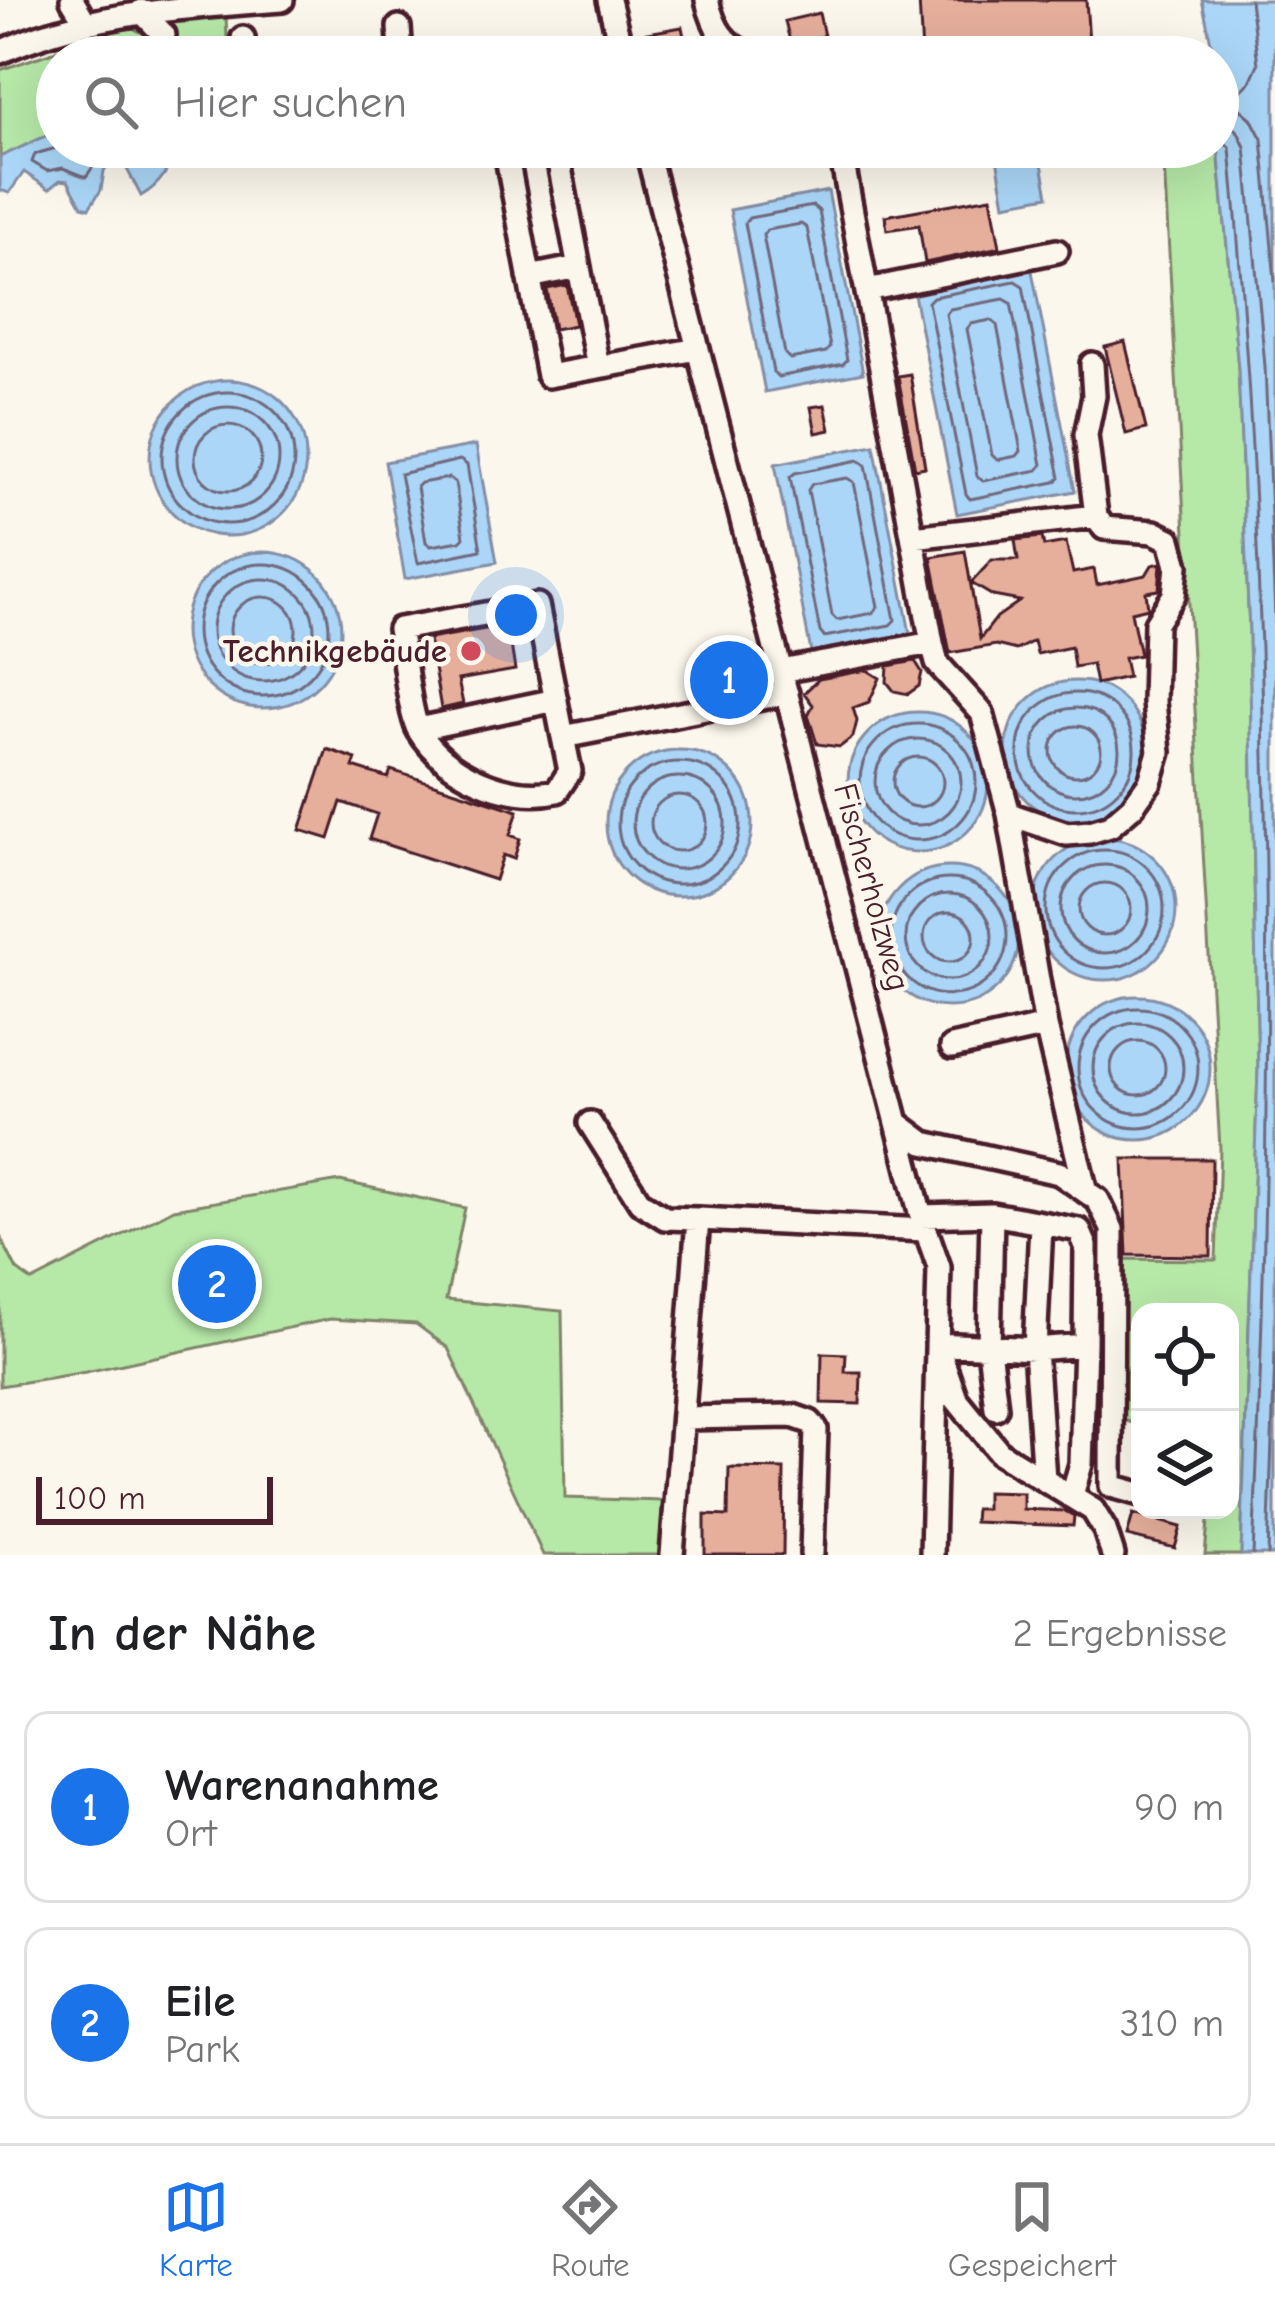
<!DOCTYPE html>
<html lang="de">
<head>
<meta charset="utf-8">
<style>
	:root { --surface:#fff; --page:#f6f6f6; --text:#202124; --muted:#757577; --line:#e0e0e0; --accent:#1a73e8 }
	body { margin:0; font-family:"Comic Neue",sans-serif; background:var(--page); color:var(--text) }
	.controls { position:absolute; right:36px; bottom:36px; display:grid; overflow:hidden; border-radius:24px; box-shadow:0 12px 48px #0002 }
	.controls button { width:108px; height:108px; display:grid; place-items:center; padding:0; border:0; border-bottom:3px solid var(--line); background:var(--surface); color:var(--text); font:60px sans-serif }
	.scale { position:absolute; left:36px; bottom:30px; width:237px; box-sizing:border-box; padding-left:12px; border:6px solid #4a1f2b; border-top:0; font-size:33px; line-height:42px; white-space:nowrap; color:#4a1f2b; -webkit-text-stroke:9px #fbf7ec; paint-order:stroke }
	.you { position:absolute; left:516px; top:615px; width:42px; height:42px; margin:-30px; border:9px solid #fff; border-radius:50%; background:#1a73e8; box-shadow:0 0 0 18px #1a73e833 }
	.badge { display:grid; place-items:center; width:78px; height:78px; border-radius:50%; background:var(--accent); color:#fff; font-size:39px; font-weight:700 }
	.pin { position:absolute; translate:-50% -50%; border:6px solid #fff; box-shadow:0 3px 12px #0006 }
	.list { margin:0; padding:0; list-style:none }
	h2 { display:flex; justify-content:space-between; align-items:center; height:156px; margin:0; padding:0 48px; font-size:51px }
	h2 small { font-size:39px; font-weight:400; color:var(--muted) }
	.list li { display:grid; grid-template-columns:78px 1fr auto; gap:36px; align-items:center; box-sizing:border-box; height:192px; margin:0 24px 24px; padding:0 24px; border:3px solid var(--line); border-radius:24px }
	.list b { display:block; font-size:45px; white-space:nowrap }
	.list p { margin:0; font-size:39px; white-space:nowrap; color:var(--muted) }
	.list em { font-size:39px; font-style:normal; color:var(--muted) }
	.icon { flex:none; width:66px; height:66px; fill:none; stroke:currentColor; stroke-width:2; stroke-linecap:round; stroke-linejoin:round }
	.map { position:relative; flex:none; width:1275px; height:1555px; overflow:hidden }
	.search { position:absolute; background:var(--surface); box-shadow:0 12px 48px #0002; left:36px; right:36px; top:36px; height:132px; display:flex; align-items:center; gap:30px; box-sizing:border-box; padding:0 42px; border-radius:66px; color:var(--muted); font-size:45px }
	.sheet { height:588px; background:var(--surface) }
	nav { display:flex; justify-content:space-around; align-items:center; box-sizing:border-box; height:168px; border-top:3px solid var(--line); background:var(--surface); font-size:33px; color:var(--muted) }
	nav a { display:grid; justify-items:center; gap:6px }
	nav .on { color:var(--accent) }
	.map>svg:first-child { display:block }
</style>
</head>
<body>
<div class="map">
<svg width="1275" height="1555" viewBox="0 0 1275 1555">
	<rect width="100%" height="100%" fill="#fbf7ec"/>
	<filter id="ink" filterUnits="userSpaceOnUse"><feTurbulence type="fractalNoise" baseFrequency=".00833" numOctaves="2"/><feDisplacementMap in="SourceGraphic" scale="24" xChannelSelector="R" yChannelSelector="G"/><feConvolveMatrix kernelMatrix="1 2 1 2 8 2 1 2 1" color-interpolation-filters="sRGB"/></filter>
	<g filter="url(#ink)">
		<!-- green -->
		<path fill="#b6e8a8" stroke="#80846a" stroke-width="3" d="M176,17H226L228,57H57V137L46,136L0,157V70L129,26L153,39Z
			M1163,147H1218L1238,368L1249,631L1258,1070L1241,1555H1205L1209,1510H1230V1312H1140V1426L1119,1418L1116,1259L1216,1260L1220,1149Z
			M340,1181L465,1208L446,1300L562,1311L565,1498L662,1501L661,1555H543L448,1348L416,1324L330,1319L86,1372L0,1386V1236L17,1270L32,1281L174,1209Z"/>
		<!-- water -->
		<path fill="#abd6f7" stroke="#848da5" stroke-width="3" d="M1202,0H1275V1555H1241L1258,1070L1249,631L1238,368L1218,147V57H1214Z
			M46,136L57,137V147H175C171,169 160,185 141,196L125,165L112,157L104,171L101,190L89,208L82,206L68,181L60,180L49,189L24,172L9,193L0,190V157Z
			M995,147H1039L1048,196L1005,204Z
			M828,191L863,373L765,392L730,210Z
			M1031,266L1075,491L957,514L913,289Z
			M150 458a78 78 0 1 1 156 0a78 78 0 1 1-156 0Z
			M476,445L497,562L405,579L385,462Z
			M874,445L910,633L811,652L775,464Z
			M185 630a78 78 0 1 1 156 0a78 78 0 1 1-156 0Z
			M1006 751a70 70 0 1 1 140 0a70 70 0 1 1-140 0Z
			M848 782a70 70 0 1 1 140 0a70 70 0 1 1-140 0Z
			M606 823a73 73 0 1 1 146 0a73 73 0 1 1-146 0Z
			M1034 909a71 71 0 1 1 142 0a71 71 0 1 1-142 0Z
			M879 937a70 70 0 1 1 140 0a70 70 0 1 1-140 0Z
			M1066 1068a72 72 0 1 1 144 0a72 72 0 1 1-144 0Z"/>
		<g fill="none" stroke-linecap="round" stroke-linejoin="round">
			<!-- shore -->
			<path stroke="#71687d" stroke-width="3" d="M1250,0L1258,64L1250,82L1231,101L1251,118L1262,139L1275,281
				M1218,120L1237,130L1245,147L1265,366L1275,617
				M1218,135L1230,148C1273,614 1275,1087 1253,1555
				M60,147L35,154L32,162L47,171L63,168L86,177L106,147
				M813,206L819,211L847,360L843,364L778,377L773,372L745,223L749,218Z
				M801,224L807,228L830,347L826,352L790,359L785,354L763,235L767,230Z
				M1015,281L1023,286L1060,478L1055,482L970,499L966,494L928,302L933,297Z
				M1004,299L1011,303L1042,465L1038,470L983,481L977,476L946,314L950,309Z
				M991,320L997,325L1021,451L1017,456L997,460L992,455L967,329L971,324Z
				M162 458a66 66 0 1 1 132 0a66 66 0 1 1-132 0Z
				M177 458a51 51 0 1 1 102 0a51 51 0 1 1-102 0Z
				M195 458a33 33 0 1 1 66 0a33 33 0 1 1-66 0Z
				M460,460L467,465L481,550L418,563L400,474Z
				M859,460L866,465L895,620L890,625L824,637L820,632L790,477L795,473Z
				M449,478L455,482L464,537L460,541L431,546L426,542L417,487L421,483Z
				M847,478L854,482L878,607L873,613L837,620L832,615L808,490L812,484Z
				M197 630a66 66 0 1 1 132 0a66 66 0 1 1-132 0Z
				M212 630a51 51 0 1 1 102 0a51 51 0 1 1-102 0Z
				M230 630a33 33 0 1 1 66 0a33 33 0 1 1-66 0Z
				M1018 751a58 58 0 1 1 116 0a58 58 0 1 1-116 0Z
				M1033 751a43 43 0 1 1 86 0a43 43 0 1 1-86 0Z
				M860 782a58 58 0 1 1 116 0a58 58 0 1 1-116 0Z
				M1051 751a25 25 0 1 1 50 0a25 25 0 1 1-50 0Z
				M875 782a43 43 0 1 1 86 0a43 43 0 1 1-86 0Z
				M893 782a25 25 0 1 1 50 0a25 25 0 1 1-50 0Z
				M618 823a61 61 0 1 1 122 0a61 61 0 1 1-122 0Z
				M633 823a46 46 0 1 1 92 0a46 46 0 1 1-92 0Z
				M651 823a28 28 0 1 1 56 0a28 28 0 1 1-56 0Z
				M1046 909a59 59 0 1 1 118 0a59 59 0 1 1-118 0Z
				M1061 909a44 44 0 1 1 88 0a44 44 0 1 1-88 0Z
				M891 937a58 58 0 1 1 116 0a58 58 0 1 1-116 0Z
				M1079 909a26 26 0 1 1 52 0a26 26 0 1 1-52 0Z
				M906 937a43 43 0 1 1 86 0a43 43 0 1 1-86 0Z
				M924 937a25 25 0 1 1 50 0a25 25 0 1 1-50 0Z
				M1078 1068a60 60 0 1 1 120 0a60 60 0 1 1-120 0Z
				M1093 1068a45 45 0 1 1 90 0a45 45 0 1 1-90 0Z
				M1111 1068a27 27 0 1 1 54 0a27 27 0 1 1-54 0Z
				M1268,1555L1275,1353"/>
		</g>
		<!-- building -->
		<path fill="#e6af9c" stroke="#4a1f2b" stroke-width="3" d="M919,0H1086L1089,42L922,54Z
			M819,13L824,36L791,45L785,21Z
			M682,27L688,57H646L642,34Z
			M991,197L1000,247L925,263L919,225L887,230L885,216Z
			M567,285L575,325L554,329L547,289Z
			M1125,342L1146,429L1126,434L1105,347Z
			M910,374L925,467L915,469L898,376Z
			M825,405L830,430L816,433L811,407Z
			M1042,537L1044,546L1066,542L1073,573L1094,569L1097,585L1146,575L1152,565L1161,563L1159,590L1146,592L1148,608L1131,612L1140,655L1124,658L1128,677L1096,684L1092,664L1074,667L1071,647L1037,654L1034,641L1016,650L996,645L950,653L931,557L965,551L980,639L997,617L1020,601L993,596L971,583L992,560H1018L1015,540Z
			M508,625L515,670L458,680L463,704L441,709L429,639Z
			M915,661L922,672L919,686L908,694L894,691L887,682L888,666Z
			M867,670L880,678L869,702L853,708L857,721L853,737L840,747L817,744L808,715L813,705L804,693L819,679Z
			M327,749L356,759L353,767L388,778L391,770L518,811L510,835L520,839L514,859L503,855L495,880L369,839L377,814L341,802L329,839L300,830Z
			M1123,1159H1212L1211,1256L1127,1255Z
			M822,1353L846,1354L845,1372H861L860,1404L821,1403Z
			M729,1468L784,1469L783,1555H705V1515L728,1516Z
			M986,1492L1023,1493V1509L1065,1511L1074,1516L1073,1526L974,1522L975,1509H986Z
			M1133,1514L1181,1527L1175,1548L1127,1536Z"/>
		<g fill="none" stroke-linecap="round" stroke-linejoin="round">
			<!-- minor casing -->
			<g stroke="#4a1f2b" stroke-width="30">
				<path id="minor" d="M72,0L86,23
					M609,0L623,57
					M707,0C714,29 723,44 752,57
					M141,11L164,35
					M399,27L401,57
					M243,38L244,57
					M0,52C90,11 186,8 282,0
					M595,53L622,51
					M1087,57L1183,51
					M505,147L548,376L698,349
					M556,147L598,367
					M646,147L921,1216L939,1267L932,1555
					M529,277L579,267
					M867,290L1057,251
					M913,537L1096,516
					M932,643L937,663L982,713L1009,814L1046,1026L1086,1192
					M781,671L932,643L840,147
					M418,729L556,700
					M563,737L537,605L399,629C404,652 409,714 419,731C445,774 509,802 557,791L570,771L563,737L787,693
					M1009,814L1067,834L1090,832L1110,826L1132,807L1150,782L1159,752L1154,702L1156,623L1174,595L1177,566L1170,540L1154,532L1104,528L1096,516L1086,435L1094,396L1092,364
					M952,1047L1046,1026
					M590,1123L640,1202L665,1218L698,1219
					M900,1125L924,1143L1059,1173L1098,1200L1112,1229L1111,1486L1140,1494
					M992,1214L989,1348L996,1408
					M921,1216L992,1214L1079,1230L1086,1246L1085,1345L1081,1464L1072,1495
					M1041,1224L1035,1349L1044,1479
					M1085,1345L1035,1349L937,1344L956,1399L1000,1453L1093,1510L1105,1530L1113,1555
					M683,1418L793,1416L810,1422L816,1429L812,1554
					M672,1555L698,1219L925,1230"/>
			</g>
			<!-- minor -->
			<use href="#minor" stroke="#fbf7ec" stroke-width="21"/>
		</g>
	</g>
	<!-- markers -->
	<circle fill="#d1495b" stroke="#fbf7ec" stroke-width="4.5" cx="471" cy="651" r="12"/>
	<g text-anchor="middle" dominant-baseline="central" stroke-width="9" stroke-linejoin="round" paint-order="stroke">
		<!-- poi labels -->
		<g font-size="33" font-weight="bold" fill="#4a1f2b" stroke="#fbf7ec" text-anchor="end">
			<text x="447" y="651">Technikgebäude</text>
		</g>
		<!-- street labels -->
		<g font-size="33" fill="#4a1f2b" stroke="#fbf7ec">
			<text transform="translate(872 887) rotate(75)">Fischerholzweg</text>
		</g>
	</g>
</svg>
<div class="controls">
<button><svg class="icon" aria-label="locate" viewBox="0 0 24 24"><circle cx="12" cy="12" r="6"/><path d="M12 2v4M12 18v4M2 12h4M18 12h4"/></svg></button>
<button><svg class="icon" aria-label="layers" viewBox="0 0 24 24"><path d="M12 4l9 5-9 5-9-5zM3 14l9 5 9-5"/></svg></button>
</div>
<div class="scale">100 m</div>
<div class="you"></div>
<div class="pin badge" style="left:729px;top:680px">1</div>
<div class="pin badge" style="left:217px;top:1284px">2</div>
<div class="search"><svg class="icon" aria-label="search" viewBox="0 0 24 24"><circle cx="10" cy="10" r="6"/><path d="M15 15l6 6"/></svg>Hier suchen</div>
</div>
<section class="sheet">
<h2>In der Nähe<small>2 Ergebnisse</small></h2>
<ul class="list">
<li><span class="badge">1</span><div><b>Warenanahme</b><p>Ort</p></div><em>90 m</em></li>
<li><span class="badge">2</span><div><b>Eile</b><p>Park</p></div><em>310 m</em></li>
</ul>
</section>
<nav>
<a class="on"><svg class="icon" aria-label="map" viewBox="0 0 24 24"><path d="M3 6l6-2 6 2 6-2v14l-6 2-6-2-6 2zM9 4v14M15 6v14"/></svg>Karte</a>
<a><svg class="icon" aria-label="directions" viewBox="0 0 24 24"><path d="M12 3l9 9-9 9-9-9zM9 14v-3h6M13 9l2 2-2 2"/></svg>Route</a>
<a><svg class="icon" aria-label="saved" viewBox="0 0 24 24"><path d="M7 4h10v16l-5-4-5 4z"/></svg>Gespeichert</a>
</nav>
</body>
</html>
